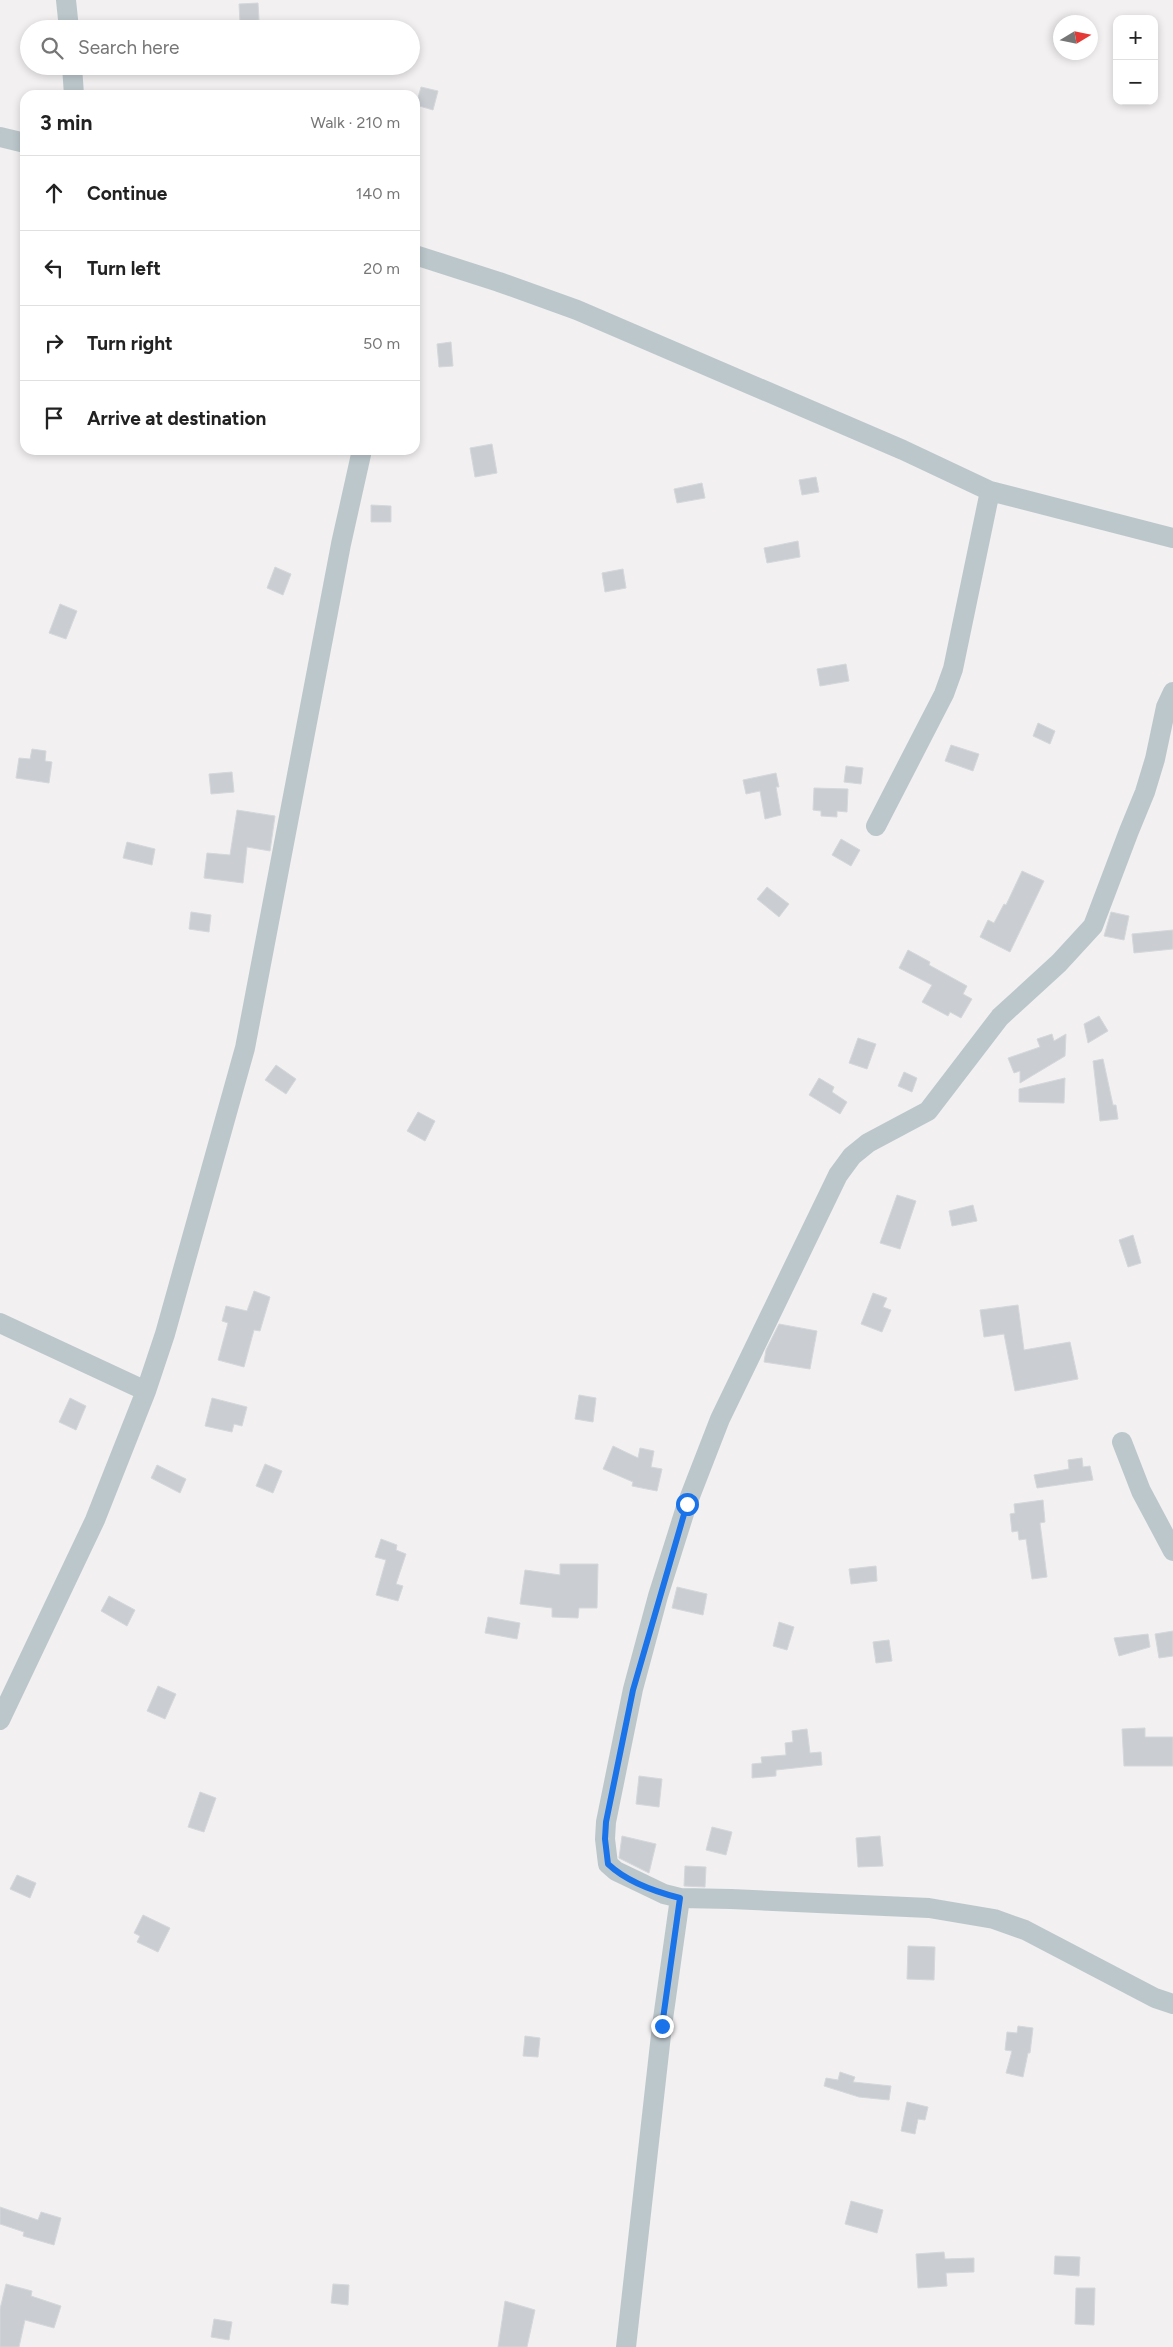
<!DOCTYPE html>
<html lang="en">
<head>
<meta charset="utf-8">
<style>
	:root { --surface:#fff; --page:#f2f2f2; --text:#222; --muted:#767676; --line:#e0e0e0 }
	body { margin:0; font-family:Figtree,sans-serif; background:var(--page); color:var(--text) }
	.controls { position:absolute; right:15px; top:15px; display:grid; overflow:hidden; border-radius:10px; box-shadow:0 2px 8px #0003 }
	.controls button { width:45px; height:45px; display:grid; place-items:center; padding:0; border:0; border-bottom:1px solid var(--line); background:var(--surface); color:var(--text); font:25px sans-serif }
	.compass { position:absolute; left:1053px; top:15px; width:45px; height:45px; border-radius:50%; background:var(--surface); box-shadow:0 2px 8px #0003; rotate:80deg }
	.stop { position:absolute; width:15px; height:15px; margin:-11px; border:4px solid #1a73e8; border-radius:50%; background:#fff }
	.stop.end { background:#1a73e8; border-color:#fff; box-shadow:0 1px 5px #0008 }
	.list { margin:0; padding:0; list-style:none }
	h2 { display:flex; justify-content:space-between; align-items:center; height:65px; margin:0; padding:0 20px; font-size:21px }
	h2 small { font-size:16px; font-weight:400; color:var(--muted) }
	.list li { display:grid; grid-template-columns:32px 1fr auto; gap:15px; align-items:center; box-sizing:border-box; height:75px; padding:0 20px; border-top:1px solid var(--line) }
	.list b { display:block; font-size:19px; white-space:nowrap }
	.list em { font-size:16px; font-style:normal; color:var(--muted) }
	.icon { flex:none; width:28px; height:28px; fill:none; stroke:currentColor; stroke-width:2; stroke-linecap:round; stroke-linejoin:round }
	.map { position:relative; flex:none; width:1173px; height:2347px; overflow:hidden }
	.search { position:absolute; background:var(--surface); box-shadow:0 2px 8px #0003; left:20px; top:20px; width:400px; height:55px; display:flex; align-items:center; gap:12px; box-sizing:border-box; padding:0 18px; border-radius:28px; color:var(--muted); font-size:19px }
	.panel { position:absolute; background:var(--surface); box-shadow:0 2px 8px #0003; left:20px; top:90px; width:400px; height:365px; border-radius:15px }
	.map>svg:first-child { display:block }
</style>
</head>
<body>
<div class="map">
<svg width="1173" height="2347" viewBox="0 0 1173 2347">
	<rect width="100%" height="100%" fill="#f2f0f0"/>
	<!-- building -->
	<path fill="#caced2" stroke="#d4d8db" d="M258,3L259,20L240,22L239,4Z
		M421,87L438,91L433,110L416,105Z
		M451,342L453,366L439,367L437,344Z
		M492,444L497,473L475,477L470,448Z
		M816,477L819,492L802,495L799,480Z
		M702,483L705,498L677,503L674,489Z
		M371,505L391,506V522H371Z
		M798,541L800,557L767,563L764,548Z
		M275,567L291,574L283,595L267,588Z
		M623,569L626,588L605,592L602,573Z
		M60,604L77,611L66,639L49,633Z
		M846,664L849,681L820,686L817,669Z
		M1038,723L1055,731L1050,744L1033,736Z
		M951,745L979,754L973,771L945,761Z
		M32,749L46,751L45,761L52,762L49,783L16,778L19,758L30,759Z
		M846,766L863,768L861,784L844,782Z
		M232,772L234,792L211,794L209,774Z
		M776,773L779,787H776L781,815L765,819L760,791L746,794L743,780Z
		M814,788L848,789L847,812L837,811V817L821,816V811L813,810Z
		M237,810L275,816L270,851L247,847L243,883L204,878L207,853L230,855Z
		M841,839L860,850L851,866L832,855Z
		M127,842L155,849L152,865L123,858Z
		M1022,871L1044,881L1010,952L980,937L988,920L994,923L1004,904L1006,905Z
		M767,887L789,904L779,917L757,899Z
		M191,912L211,915L209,932L189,929Z
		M1111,912L1129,916L1124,940L1104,936Z
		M1173,930V949L1134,953L1132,934Z
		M908,950L930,962L929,965L967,986L963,994L972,999L961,1018L950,1012L948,1016L922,1002L932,985L899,968Z
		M1099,1016L1108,1031L1088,1043L1084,1024Z
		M1052,1034L1054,1041L1066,1034L1065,1056L1020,1083V1071L1014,1073L1008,1058L1040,1047L1037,1039Z
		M858,1038L876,1044L867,1069L849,1063Z
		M1103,1059L1113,1105H1116L1118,1119L1100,1121L1093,1061Z
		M276,1065L296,1079L286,1094L265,1080Z
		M904,1072L917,1078L912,1092L898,1086Z
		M819,1078L834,1087L832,1092L847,1102L840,1114L809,1095Z
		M1065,1078L1064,1103L1019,1102V1089Z
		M418,1112L435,1121L425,1141L407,1131Z
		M897,1195L916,1201L900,1249L880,1243Z
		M973,1205L977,1221L952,1226L949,1211Z
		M1133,1235L1141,1263L1128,1267L1119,1240Z
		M254,1291L270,1297L260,1331L254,1330L244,1367L218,1360L228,1323L222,1321L226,1306L247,1311Z
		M873,1293L887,1298L883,1307L891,1310L882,1332L861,1324Z
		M1018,1305L1024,1350L1070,1342L1078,1379L1015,1391L1004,1334L984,1337L980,1310Z
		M779,1324L817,1331L810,1369L764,1362L766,1350Z
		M579,1395L596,1398L593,1422L575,1419Z
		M70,1398L86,1406L76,1430L59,1422Z
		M212,1398L247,1407L242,1426L234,1424L232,1432L205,1426Z
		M613,1446L638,1458L640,1448L654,1451L651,1467L662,1469L657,1491L632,1486L633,1482L603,1469Z
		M1082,1458L1083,1467L1090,1466L1093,1480L1037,1488L1034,1475L1069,1469L1068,1460Z
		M265,1464L282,1471L273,1493L256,1486Z
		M157,1465L186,1479L180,1493L151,1478Z
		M1043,1500L1045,1522L1040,1523L1047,1577L1032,1579L1026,1539L1019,1540L1018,1531L1012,1532L1010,1514L1015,1513L1014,1504Z
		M381,1539L397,1545L396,1550L406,1554L396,1584L403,1586L398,1601L376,1595L386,1560L375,1557Z
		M560,1564H598L597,1608H579L578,1618L552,1617V1608L520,1604L525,1570L560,1575Z
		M876,1566L877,1581L851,1584L849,1569Z
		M677,1587L707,1594L703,1615L672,1608Z
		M109,1596L135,1610L127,1626L101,1611Z
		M488,1617L520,1623L517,1639L485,1633Z
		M779,1622L794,1627L787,1650L773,1646Z
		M1173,1631V1656L1159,1658L1155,1634Z
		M1148,1634L1150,1647L1119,1656L1114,1638Z
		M889,1640L892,1661L876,1663L873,1642Z
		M158,1686L176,1694L165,1719L147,1711Z
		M1145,1728V1737H1173V1766H1124L1122,1729Z
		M807,1729L810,1753L821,1752L822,1765L776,1770V1776L752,1778V1764L762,1763L761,1757L786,1755L785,1743L793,1742L792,1731Z
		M639,1776L662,1779L659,1807L636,1804Z
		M200,1792L216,1798L204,1832L188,1827Z
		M712,1827L732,1832L726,1855L706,1850Z
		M622,1836L656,1844L649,1873L619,1858Z
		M880,1836L883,1866L858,1867L856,1838Z
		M685,1866L706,1867L705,1887L684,1886Z
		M17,1875L36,1883L30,1898L10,1889Z
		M143,1915L170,1928L158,1952L137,1942L140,1936L134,1933Z
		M908,1946L935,1947L934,1980L907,1979Z
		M1018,2026L1033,2028L1030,2053H1028L1023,2077L1006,2073L1012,2051L1005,2050L1007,2032L1017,2033Z
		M525,2036L540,2038L538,2057L523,2056Z
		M840,2072L855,2077L853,2082L891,2086L889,2100L859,2097L824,2086L826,2078L838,2080Z
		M907,2102L928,2107L925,2120L918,2119L915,2134L901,2131Z
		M851,2201L883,2210L877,2233L845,2224Z
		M0,2207L38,2220L41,2212L61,2218L54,2245L23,2236L24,2232L0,2224Z
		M944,2252L945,2259L974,2258V2272L946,2273L947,2286L918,2288L916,2254Z
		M1055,2256L1080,2257L1079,2276L1054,2274Z
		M6,2284L32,2291L31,2296L61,2306L54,2328L25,2320L19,2347H0V2309Z
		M333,2284L349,2285L348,2305L331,2303Z
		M1076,2288H1095L1094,2325L1075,2324Z
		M505,2301L535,2310L527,2347H498Z
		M214,2319L232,2322L229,2340L211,2337Z"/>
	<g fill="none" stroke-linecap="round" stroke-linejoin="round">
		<!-- street -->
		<path stroke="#bcc7cc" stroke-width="20" d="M66,0L69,29
			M72,66L74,95
			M0,137L25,143
			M415,255L499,282L577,310L903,450L990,491L1173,538
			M1173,692L1166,707L1155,759L1145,792L1129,831L1093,926L1059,963L1000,1017L928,1111L868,1143L852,1156L838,1175L720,1419L687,1504L658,1596L633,1689L606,1822L605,1839L608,1864L616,1871L664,1894L680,1898L731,1899L929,1908L994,1919L1025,1930L1155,1998L1173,2004
			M876,826L944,694L953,669L990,491
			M0,1323L146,1391
			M1122,1442L1141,1491L1173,1551
			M0,1720L95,1520L146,1391L165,1334L245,1048L341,544L362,450
			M626,2347L662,2026L680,1898"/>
	</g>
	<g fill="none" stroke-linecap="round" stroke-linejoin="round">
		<!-- route -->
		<path stroke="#1a73e8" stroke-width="6" d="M662,2026L680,1898C656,1892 626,1881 608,1864L605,1839L606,1822L633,1690L687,1504"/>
	</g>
</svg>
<div class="controls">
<button>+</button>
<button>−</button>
</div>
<svg class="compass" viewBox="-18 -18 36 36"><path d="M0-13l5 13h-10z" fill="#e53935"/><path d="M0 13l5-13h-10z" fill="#767676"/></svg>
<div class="stop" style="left:687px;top:1504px"></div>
<div class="stop end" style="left:662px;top:2026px"></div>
<div class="search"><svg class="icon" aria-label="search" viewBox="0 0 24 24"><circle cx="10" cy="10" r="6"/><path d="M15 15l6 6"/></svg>Search here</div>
<section class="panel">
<h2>3 min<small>Walk · 210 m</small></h2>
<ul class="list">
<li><svg class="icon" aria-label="ahead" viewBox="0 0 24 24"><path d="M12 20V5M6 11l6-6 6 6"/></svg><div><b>Continue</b></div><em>140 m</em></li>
<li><svg class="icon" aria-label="left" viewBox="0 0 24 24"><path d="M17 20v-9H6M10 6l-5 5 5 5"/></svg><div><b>Turn left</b></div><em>20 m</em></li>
<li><svg class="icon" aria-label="right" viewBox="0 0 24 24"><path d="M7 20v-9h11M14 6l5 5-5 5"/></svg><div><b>Turn right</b></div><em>50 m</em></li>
<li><svg class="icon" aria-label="arrive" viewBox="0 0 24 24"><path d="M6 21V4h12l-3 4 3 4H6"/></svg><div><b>Arrive at destination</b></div></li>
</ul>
</section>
</div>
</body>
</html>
